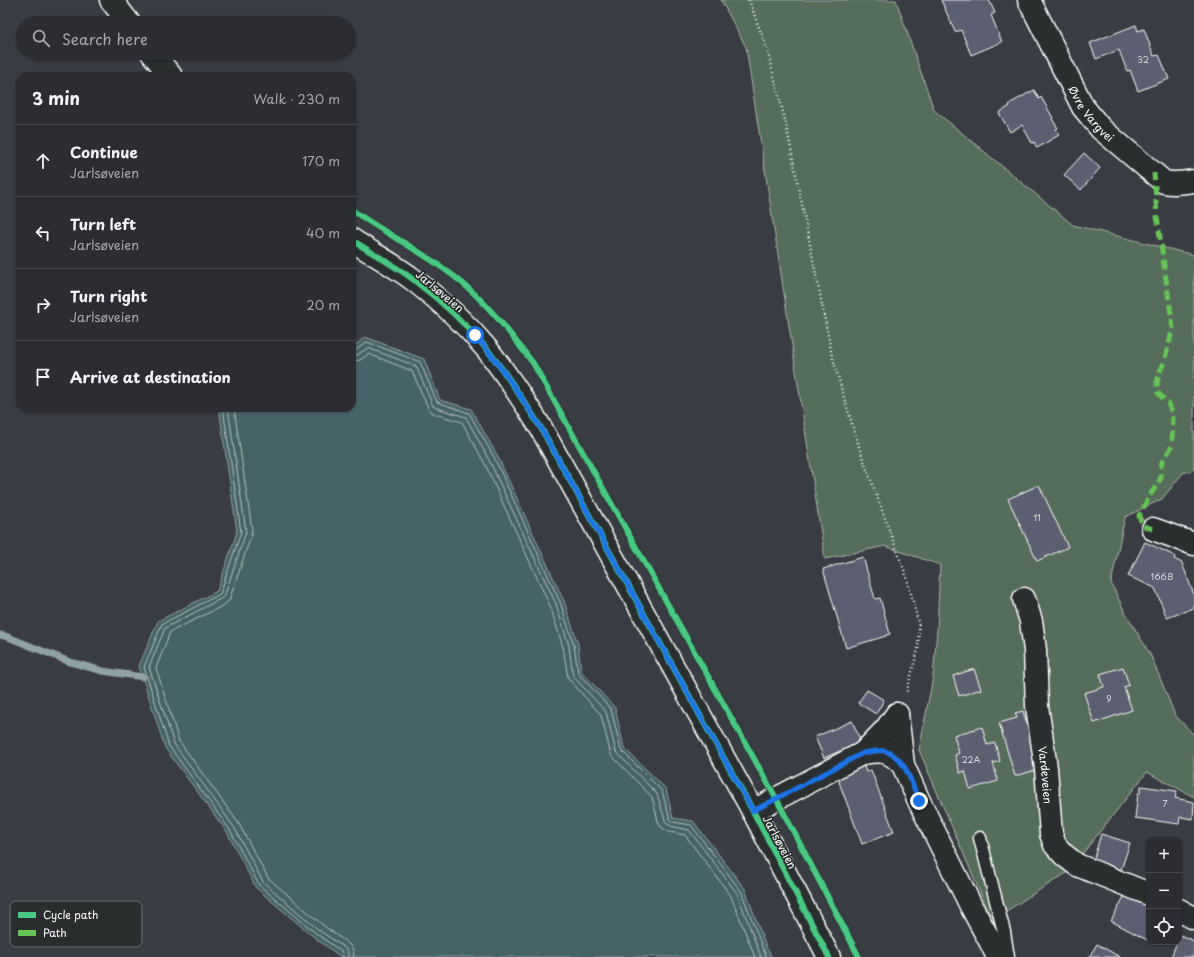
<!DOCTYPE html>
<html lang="en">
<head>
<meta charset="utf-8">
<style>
	:root { --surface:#2b2d32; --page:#37393e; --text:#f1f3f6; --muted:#a6a8ac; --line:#47494d }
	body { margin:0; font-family:"Playpen Sans",sans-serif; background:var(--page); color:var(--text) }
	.controls { position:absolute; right:12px; bottom:12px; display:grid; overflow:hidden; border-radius:8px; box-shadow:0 1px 3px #0004 }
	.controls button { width:36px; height:36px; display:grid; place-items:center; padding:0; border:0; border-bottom:1px solid var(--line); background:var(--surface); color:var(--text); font:20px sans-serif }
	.stop { position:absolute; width:12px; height:12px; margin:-9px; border:3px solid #1a73e8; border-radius:50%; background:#fff }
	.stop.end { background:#1a73e8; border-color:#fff; box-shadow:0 1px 4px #0008 }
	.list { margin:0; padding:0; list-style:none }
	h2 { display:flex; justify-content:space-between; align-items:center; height:52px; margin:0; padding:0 16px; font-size:17px }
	h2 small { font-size:13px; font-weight:400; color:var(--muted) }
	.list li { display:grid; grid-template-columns:26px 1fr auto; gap:12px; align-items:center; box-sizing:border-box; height:72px; padding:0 16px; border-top:1px solid var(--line) }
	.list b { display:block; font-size:15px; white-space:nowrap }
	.list p { margin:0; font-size:13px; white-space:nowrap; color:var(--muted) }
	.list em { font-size:13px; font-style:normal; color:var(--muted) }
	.icon { flex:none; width:22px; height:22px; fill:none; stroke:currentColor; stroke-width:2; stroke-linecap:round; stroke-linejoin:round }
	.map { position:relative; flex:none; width:1194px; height:957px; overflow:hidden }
	.search { position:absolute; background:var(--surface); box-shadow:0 1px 3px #0004; left:16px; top:16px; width:340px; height:44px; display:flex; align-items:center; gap:10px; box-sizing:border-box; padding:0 14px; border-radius:22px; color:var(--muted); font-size:15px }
	.panel { position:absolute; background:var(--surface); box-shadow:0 1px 3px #0004; left:16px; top:72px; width:340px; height:340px; border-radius:12px }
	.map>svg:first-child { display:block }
</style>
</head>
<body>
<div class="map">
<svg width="1194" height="957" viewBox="0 0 1194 957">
	<rect width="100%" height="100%" fill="#393c42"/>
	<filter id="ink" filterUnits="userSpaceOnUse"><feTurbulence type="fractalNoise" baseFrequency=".025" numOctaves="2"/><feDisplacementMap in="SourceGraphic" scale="8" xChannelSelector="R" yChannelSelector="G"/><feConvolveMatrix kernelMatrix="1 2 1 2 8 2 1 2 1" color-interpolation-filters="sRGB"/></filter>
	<g filter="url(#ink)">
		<!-- green -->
		<path fill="#556d5a" stroke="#aab6ac" d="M721,0H896L934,110L1073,225L1194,255V470L1183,473L1162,499L1125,517L1111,583L1125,612L1151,656L1175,715L1194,735V797L1147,772L1068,872L992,920L919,750L933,677L937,630L940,565L885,546L825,559L746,47Z"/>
		<!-- water -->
		<path fill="#466467" stroke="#90a2a4" d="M365,337L424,359L440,400L471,409L497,455L564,601L578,644L581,671L615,708L624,748L666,789L673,818L693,821L745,889L766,947L772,957H341L315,938L256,888L227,832L165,748L139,666L158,621L217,591L237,532L219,408H352V348Z"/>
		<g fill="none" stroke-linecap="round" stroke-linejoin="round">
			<!-- shore -->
			<path stroke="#b5c1c2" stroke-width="1" d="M352,350H356L367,342L420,362L437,402L469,413L494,457L560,602L574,645L578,673L611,709L621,750L662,791L670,820L673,822L691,825L741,891L763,949L767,957
				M352,355H357L368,348L416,366L433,406L437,408L466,417L489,460L556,604L569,646L573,676L606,712L616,752L657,794L666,823L671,826L689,830L737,893L761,957
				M352,361L360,360L369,354L412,371L429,410L435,414L462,422L484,462L550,606L563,647L568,678L601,715L611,755L652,797L658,821L661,827L669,832L685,835L731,896L755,957
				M223,408L241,532L220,594L162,624L144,667L169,746L230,830L259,885L317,934L342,952L343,957
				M228,408L246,532L224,597L165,628L149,667L174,744L234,827L263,882L320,931L345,948L348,952V957
				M234,408L252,530L251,536L229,601L224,605L170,632L156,668L179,741L239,824L268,878L324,926L350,945L353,950L354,957"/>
			<!-- stream -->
			<path stroke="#90a2a4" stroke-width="7" d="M0,635L8,637L70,662L103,671L143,677"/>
		</g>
		<!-- building -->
		<path fill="#5b5e70" stroke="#fff" d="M941,0H989L995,13L991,15L1002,42L971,55L961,30L955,32Z
			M1136,25L1138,31L1144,29L1154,56L1159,55L1169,79L1138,91L1130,70L1127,71L1119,50L1096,59L1090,43Z
			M1034,90L1039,99L1041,97L1053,118L1052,119L1058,128L1056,129L1059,135L1037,148L1034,142L1032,143L1022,125L1010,132L999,113L1010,106L1009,104Z
			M1084,153L1100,168L1081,190L1064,175Z
			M1039,485L1068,547L1037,561L1008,499Z
			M1145,542L1175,556L1174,559L1182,563L1194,595V608L1167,618L1155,588L1128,576Z
			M863,557L875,599L880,598L890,634L886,635V636L846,648L823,569Z
			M1123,667L1129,685L1124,687L1132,710L1094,723L1084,693L1104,687L1100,674Z
			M974,669L981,689L959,696L953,676Z
			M867,690L884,700L876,714L858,703Z
			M1023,711L1040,769L1015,776L999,723L1017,718L1015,713Z
			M852,721L861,742L824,758L815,737Z
			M982,727L987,745L995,743L1000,761L993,763L998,781L970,789L965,771L960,773L955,755L959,753L954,735Z
			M864,766L866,772L871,770L894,832L862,844L839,782H840L838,776Z
			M1141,786L1177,791L1175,798L1194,802L1193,819L1180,817L1179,824L1135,818L1138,793H1140Z
			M1101,834L1130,843L1121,870L1093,861Z
			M1126,893L1149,904V941L1111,921Z
			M1180,935L1194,941V957H1171L1177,942H1179Z
			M1097,944L1120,957H1089Z"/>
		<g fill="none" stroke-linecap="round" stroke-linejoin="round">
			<!-- service casing -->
			<g stroke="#fff" stroke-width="15">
				<path id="service" d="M980,838L1004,932L1008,957"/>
			</g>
			<!-- minor casing -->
			<g stroke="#fff" stroke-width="25">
				<g id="minor">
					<path id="s1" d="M1029,0L1083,107L1101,129L1164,182C1174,184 1183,183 1194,181"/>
					<path d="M1153,529L1194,544"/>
					<path id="s2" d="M1024,599L1031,621L1035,650L1037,706L1046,768L1051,834L1055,845L1064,855L1077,865L1149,894"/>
					<path d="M897,714L903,765L919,801L972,908L990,941L998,957"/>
					<path d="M897,714L886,729L863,753C882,750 889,750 903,765"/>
					<path d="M753,811L863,753"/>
					<path d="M1179,910L1194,918"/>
				</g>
			</g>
			<!-- tertiary casing -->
			<g stroke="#fff" stroke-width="25">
				<path id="tertiary" d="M111,0L129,23
					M152,53L171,76
					M352,240C373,254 396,266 415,281C441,301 466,324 486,348C506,373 524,401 541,428L753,811L829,957"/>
			</g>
			<!-- path -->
			<path stroke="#fff" stroke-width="2.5" stroke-dasharray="1 3" stroke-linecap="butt" d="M749,0L767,49L786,124L832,355L845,401L862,456L907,578L919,625L918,649L906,694"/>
			<!-- service -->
			<use href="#service" stroke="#2a2d2e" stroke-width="12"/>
			<!-- minor -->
			<use href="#minor" stroke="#2a2d2e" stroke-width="22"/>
			<!-- tertiary -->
			<use href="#tertiary" stroke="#2a2d2e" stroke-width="22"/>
			<!-- quiet -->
			<path stroke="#66c356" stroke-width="5" stroke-dasharray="10 5" stroke-linecap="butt" d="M1153,529L1143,526L1139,516L1149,497L1161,478V464L1172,446L1173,415L1168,403L1158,393L1157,383L1159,374L1164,362L1173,328L1157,216L1154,173"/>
			<!-- cycleway casing -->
			<g stroke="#2a2d2e" stroke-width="8">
				<path id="cycleway" d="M352,210C390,237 432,256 467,287C493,310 512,336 533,363L776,798L859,957
					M352,240C373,254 396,266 415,281C441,301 466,324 486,348C506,373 524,401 541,428L753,811L829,957"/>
			</g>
			<!-- cycleway -->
			<use href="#cycleway" stroke="#46c982" stroke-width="6"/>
		</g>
	</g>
	<g fill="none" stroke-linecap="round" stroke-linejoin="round" filter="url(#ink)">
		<!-- route -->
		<path stroke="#1a73e8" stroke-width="5" d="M475,335C500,364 521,396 541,428L753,811L863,753C870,752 878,750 885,751C906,757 911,783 919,801"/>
	</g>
	<g text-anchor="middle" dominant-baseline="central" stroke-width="3.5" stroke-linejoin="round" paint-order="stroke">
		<!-- number labels -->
		<g font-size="9" fill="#d6d7db">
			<text x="1143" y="59">32</text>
			<text x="1037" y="517">11</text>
			<text x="1162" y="576">166B</text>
			<text x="1109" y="698">9</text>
			<text x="971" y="759">22A</text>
			<text x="1165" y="803">7</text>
		</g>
		<!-- street labels -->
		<g font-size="11" fill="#fff" stroke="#2a2d2e">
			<text stroke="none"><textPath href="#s1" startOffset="130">Øvre Vargvei</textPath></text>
			<text transform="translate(440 291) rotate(40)">Jarlsøveien</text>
			<text stroke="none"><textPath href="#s2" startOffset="178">Vardeveien</textPath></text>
			<text transform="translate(780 842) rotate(62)">Jarlsøveien</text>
		</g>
	</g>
	<!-- legend -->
	<rect x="10" y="901" width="132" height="46" rx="6" fill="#2a2d2e" stroke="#6a6c6d" stroke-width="1"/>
	<rect x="18" y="912" width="18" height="6" fill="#46c982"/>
	<rect x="18" y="930" width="18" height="6" fill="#66c356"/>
	<g font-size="11" fill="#fff">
		<text x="43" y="919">Cycle path</text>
		<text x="43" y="937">Path</text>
	</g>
</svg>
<div class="controls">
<button>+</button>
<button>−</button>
<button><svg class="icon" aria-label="locate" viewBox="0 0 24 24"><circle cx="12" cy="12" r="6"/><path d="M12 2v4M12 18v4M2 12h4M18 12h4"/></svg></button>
</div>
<div class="stop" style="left:475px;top:335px"></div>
<div class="stop end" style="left:919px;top:801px"></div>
<div class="search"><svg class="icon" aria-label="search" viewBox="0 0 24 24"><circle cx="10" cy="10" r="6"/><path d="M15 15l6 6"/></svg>Search here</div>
<section class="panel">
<h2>3 min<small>Walk · 230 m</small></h2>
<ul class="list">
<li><svg class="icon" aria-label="ahead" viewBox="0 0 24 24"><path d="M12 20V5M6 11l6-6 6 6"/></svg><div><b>Continue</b><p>Jarlsøveien</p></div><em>170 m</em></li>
<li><svg class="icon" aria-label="left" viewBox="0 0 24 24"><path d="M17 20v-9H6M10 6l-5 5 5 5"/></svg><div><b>Turn left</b><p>Jarlsøveien</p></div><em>40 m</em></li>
<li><svg class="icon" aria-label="right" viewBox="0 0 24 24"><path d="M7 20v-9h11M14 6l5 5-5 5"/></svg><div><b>Turn right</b><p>Jarlsøveien</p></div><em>20 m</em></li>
<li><svg class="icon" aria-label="arrive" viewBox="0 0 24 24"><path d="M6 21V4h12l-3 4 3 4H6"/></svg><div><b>Arrive at destination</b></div></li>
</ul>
</section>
</div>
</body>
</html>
